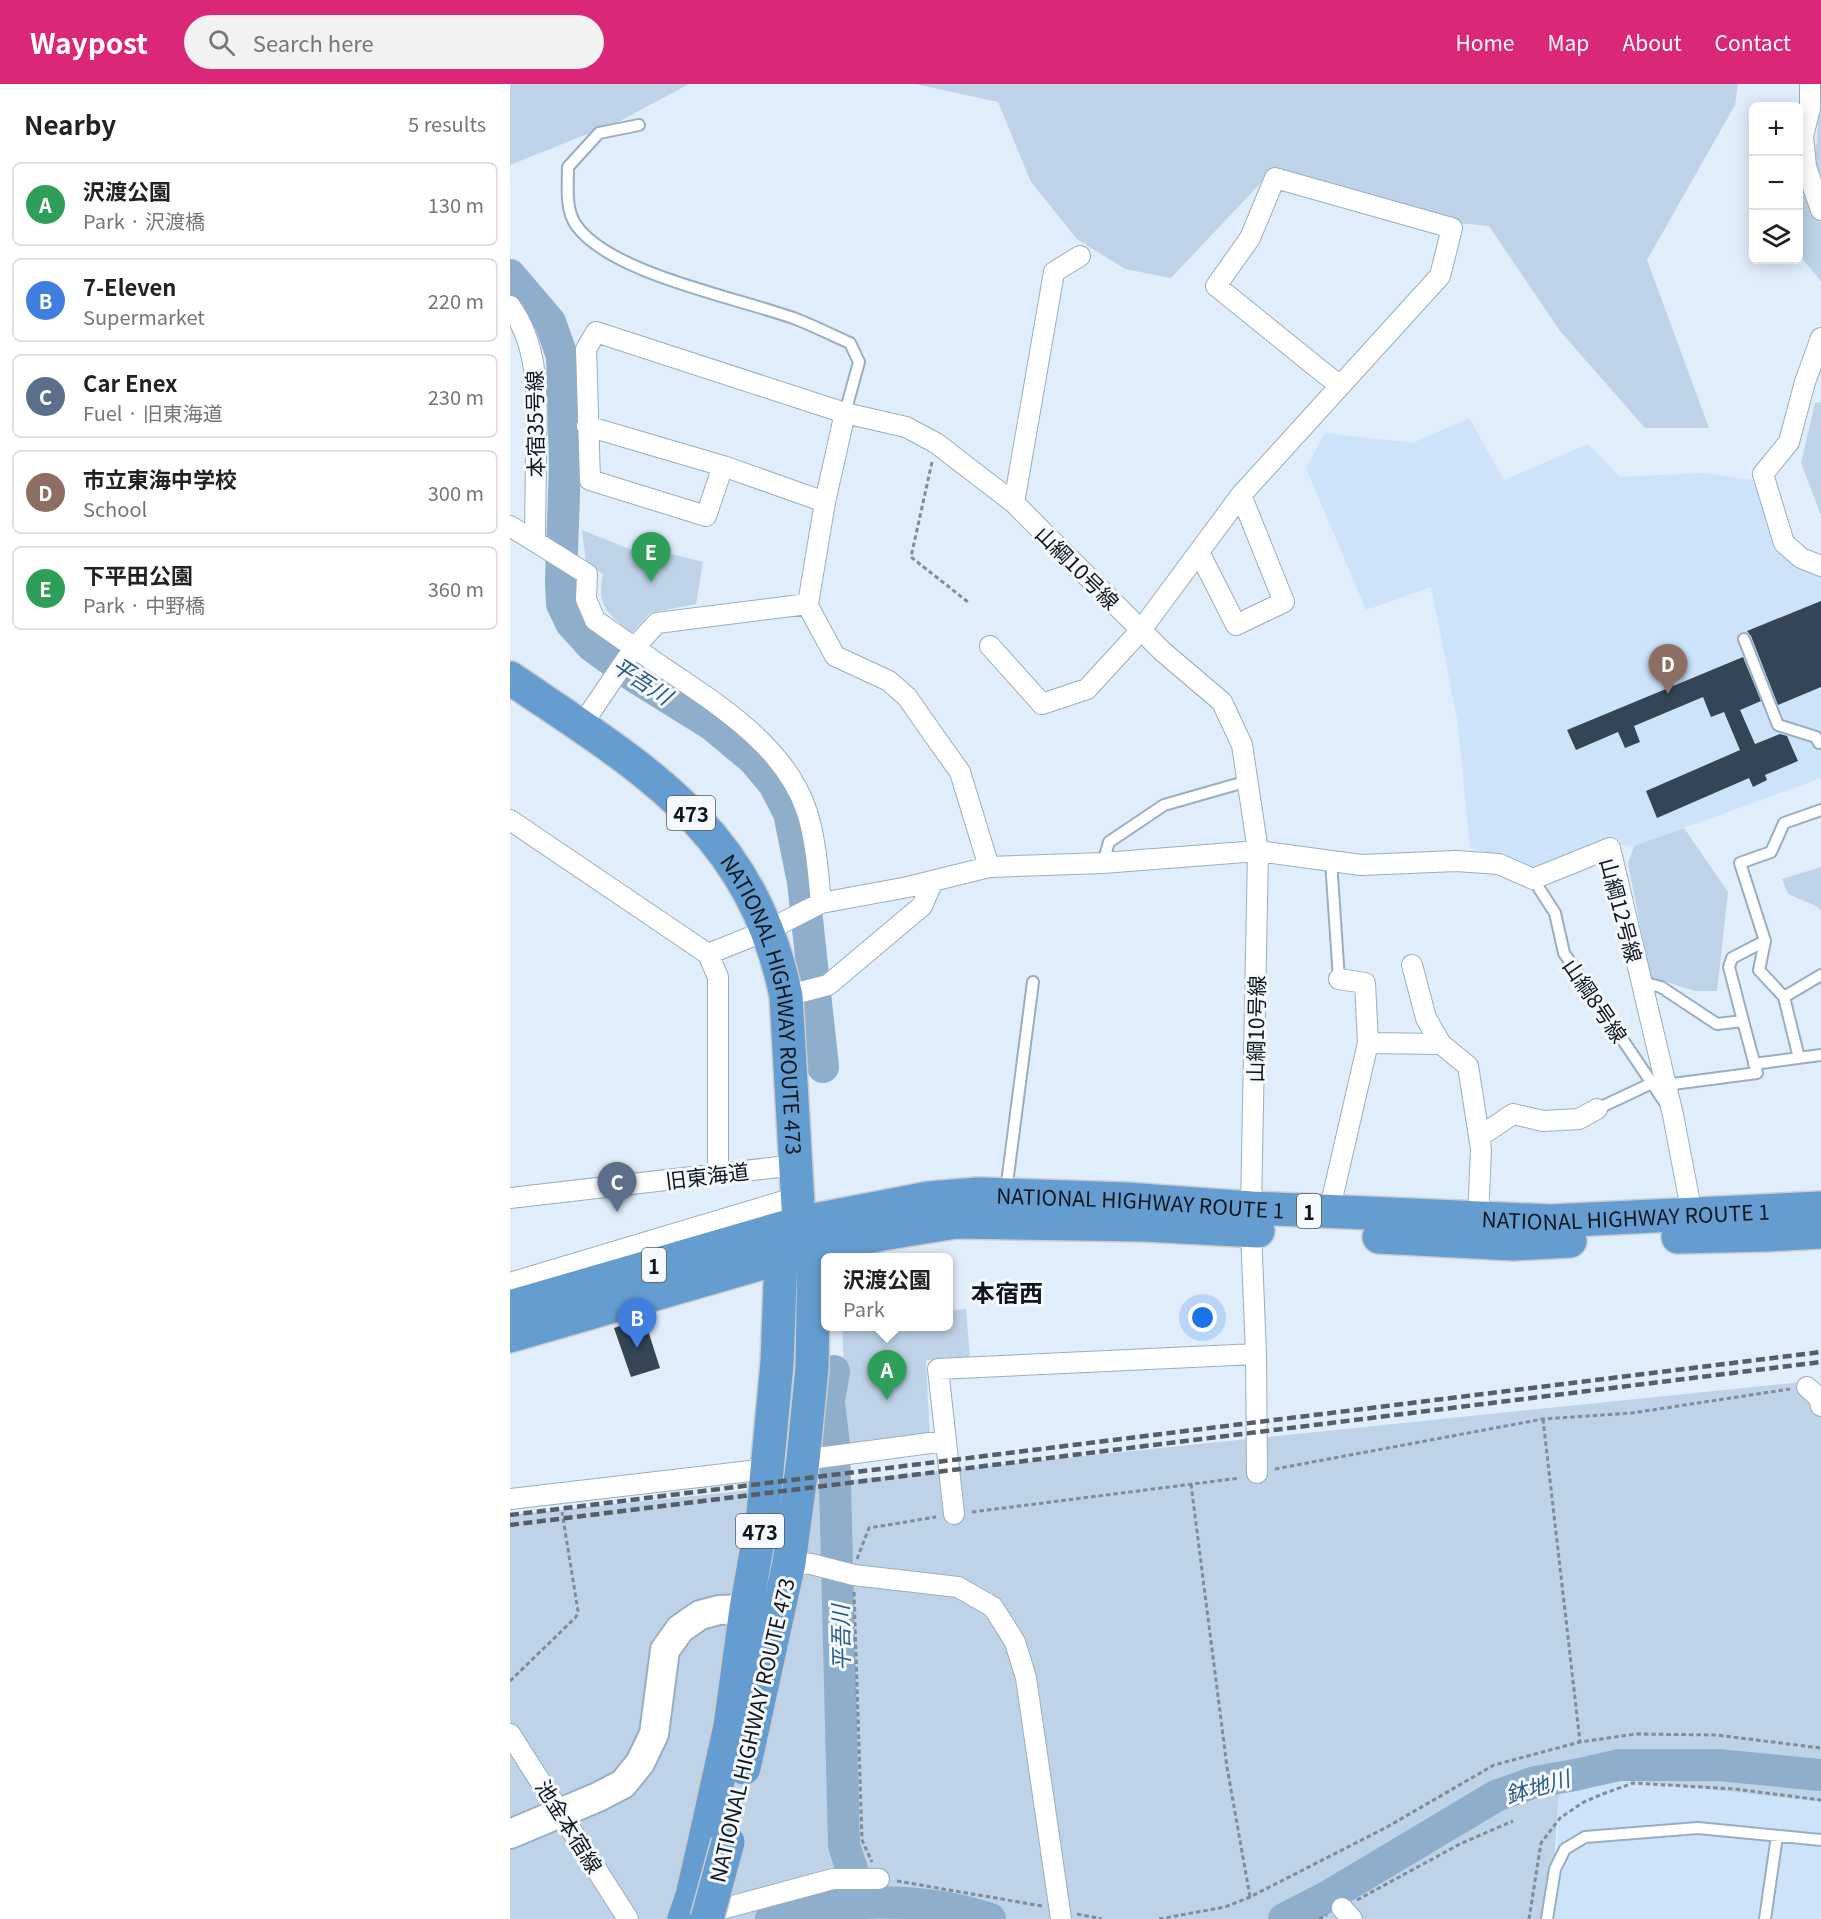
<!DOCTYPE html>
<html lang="en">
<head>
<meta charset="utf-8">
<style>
	:root { --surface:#fff; --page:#f2f2f2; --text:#222; --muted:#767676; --line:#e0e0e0; --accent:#db2777 }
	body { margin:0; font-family:Georgia,"Noto Sans JP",serif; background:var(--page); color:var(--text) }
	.controls { position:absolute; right:18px; top:18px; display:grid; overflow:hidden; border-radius:9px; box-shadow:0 3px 15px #0003 }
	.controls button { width:54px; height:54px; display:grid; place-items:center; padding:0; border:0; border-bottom:2px solid var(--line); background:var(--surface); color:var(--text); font:30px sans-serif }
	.you { position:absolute; left:693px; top:1234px; width:21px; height:21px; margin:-15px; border:4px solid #fff; border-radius:50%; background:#1a73e8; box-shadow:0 0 0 9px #1a73e833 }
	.badge { display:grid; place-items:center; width:39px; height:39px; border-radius:50%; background:var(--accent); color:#fff; font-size:20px; font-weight:700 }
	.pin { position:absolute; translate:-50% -50px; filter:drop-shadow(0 2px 3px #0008) }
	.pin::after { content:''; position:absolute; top:32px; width:21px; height:18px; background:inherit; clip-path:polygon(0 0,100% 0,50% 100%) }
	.popup { position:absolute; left:311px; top:1169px; width:132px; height:78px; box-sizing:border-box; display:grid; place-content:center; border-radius:9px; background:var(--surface); filter:drop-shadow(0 2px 4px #0005); font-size:20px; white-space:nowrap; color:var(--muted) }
	.popup b { font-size:22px; color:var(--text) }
	.popup::after { content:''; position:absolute; left:50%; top:100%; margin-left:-12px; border:12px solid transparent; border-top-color:var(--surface) }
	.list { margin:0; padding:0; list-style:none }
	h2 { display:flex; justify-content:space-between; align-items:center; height:78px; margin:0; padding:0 24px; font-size:26px }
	h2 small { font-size:20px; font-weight:400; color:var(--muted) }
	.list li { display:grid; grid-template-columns:39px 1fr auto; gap:18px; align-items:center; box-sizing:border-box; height:84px; margin:0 12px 12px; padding:0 12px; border:2px solid var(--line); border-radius:9px }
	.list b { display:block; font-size:22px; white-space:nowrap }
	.list p { margin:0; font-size:20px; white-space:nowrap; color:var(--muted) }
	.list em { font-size:20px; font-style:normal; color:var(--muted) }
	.icon { flex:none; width:33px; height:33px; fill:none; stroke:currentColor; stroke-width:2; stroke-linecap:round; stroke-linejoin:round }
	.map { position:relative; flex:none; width:1311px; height:1835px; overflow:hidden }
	header { display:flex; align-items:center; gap:36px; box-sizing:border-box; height:84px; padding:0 30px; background:var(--accent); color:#fff }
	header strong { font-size:28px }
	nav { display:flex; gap:33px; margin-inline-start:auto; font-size:21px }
	.search { width:420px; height:54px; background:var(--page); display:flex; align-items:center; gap:15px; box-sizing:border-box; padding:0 21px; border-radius:33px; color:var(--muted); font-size:22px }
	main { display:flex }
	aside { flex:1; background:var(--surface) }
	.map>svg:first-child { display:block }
</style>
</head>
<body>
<header>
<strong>Waypost</strong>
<div class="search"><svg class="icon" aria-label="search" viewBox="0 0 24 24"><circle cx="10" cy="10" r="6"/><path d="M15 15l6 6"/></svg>Search here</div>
<nav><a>Home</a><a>Map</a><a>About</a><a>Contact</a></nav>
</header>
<main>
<aside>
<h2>Nearby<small>5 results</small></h2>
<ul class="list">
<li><span class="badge" style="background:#2e9e5b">A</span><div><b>沢渡公園</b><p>Park · 沢渡橋</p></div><em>130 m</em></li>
<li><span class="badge" style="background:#3f7fe0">B</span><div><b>7-Eleven</b><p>Supermarket</p></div><em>220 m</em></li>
<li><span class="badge" style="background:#5c6f8a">C</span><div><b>Car Enex</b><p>Fuel · 旧東海道</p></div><em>230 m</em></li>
<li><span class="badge" style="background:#8d6e63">D</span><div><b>市立東海中学校</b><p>School</p></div><em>300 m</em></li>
<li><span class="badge" style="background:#2e9e5b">E</span><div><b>下平田公園</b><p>Park · 中野橋</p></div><em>360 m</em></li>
</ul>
</aside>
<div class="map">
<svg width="1311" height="1835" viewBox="0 0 1311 1835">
	<rect width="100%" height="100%" fill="#e0edfa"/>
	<!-- built -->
	<path fill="#cde3f9" d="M959,334L994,396L1078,360L1110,393L1195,389L1248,397L1269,462L1311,490V694L1124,762L1083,758L1025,787L960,763L948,640L921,503L856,526L796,384L815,349L903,359Z
		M1116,1695L1311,1718V1835H1045L1049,1709Z"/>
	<!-- green -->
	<path fill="#bed3e7" d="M0,0H179L110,37L0,81Z
		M405,0H1228L1225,21L1137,176L1199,344H1135L1050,247L979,142L948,139L762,87L661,194L615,185L567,155L521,98L488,18Z
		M1309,0H1311V197L1289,171L1288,108L1307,59Z
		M1311,318V431L1291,379L1305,319Z
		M72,446L137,472L146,466L193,478L186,520L140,529L122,549C98,530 86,522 93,490L76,478Z
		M1174,744L1218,808L1207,907H1185L1140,893L1118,779L1124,762Z
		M1311,783V827L1308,823L1278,810L1272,795Z
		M456,1225L460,1275L416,1276L420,1356L338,1365L332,1243L439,1242V1227Z
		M1301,1297L1311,1329V1718L1116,1696L1049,1709L1040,1835H0V1431Z"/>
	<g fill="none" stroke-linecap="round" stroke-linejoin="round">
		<!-- river -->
		<path stroke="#8faecc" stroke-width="32" d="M0,191L40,238L52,272L55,380L51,497L52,520L61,539L82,562L125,593L202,641L243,675L264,700L279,729L293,798L313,983
			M324,1287L319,1317L324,1361L334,1762L353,1818
			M261,1835C328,1814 413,1812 480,1835
			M774,1835L817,1813L986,1712L1025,1698L1065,1691L1109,1681H1208L1311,1691"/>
	</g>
	<!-- building -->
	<path fill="#334556" d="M1311,517V603L1268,621L1241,552L1237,547Z
		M1233,573L1251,617L1230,626L1245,660L1270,650L1277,652L1288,677L1255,691L1257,696L1243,703L1239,694L1147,734L1136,707L1230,666L1214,628L1201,633L1193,613L1124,642L1130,658L1115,664L1108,648L1066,666L1057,646Z
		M134,1234L150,1284L121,1293L104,1244Z"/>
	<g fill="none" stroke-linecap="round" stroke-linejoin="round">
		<!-- lane casing -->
		<g stroke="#99aec2" stroke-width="14">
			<path id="lane" d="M129,41L89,49L58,83C58,102 55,125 66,141C100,190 229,214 286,235C304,242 322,251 340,259L349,278L335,329
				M1234,555L1268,641L1306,653L1309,659
				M821,777L829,895
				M593,779L599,758L654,721L738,697
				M1023,795L1045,829L1054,869L1156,1020
				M1255,857L1249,886L1274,913L1289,974
				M1131,898L1151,903L1207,940L1233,937L1219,883L1222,874L1255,857L1230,779L1261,768L1274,739L1311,726
				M1274,913L1311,891
				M1244,980L1311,971
				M1155,1001L1247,989L1233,937
				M1087,1025L1142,999
				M496,1107L523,898
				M1037,1835L1045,1785L1055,1765L1075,1753L1188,1744L1311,1756
				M1255,1835L1267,1752"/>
		</g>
		<!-- street casing -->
		<g stroke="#99aec2" stroke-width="22">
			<path id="street" d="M1300,0V24L1293,52L1296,83L1311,126
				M0,222C31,264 27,319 26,369C26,399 25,428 25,457
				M1311,254L1295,298L1279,358L1253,390L1274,459L1291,474L1311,482
				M335,329L315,418L298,520L299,524L325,572L379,597L397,613L425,653L450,688L479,783
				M77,342L213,382L315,418
				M213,382L196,432L80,396L76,265L86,248L335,329L396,343L426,359L504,419L652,567L712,618L732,661L748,767L741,1124
				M504,419L544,188L570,172
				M0,442L77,490L76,515L85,536C109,553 133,570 157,586C210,622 276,663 297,728C306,757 308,788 311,819
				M689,468L726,541L774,518L731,411
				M480,562L532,620L577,605L631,546L731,411L930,192L942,144L765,94L740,154L706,202L830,302
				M71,642L124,564L147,539L298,520
				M0,736L198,870L208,893V1089
				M198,870L258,846L311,819L398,803L479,783L593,779L748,767L851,781L946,777L989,780L1023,795L1100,764L1163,1031L1182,1130
				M902,881L916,934L931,960
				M276,912L318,901L412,822L423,797
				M858,959L931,960L958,982L971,1065L968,1135
				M969,1053L1003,1030L1033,1037L1069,1035L1087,1025
				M0,1114L286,1081
				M819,1128L858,959L855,899L829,895
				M741,1146L746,1270L747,1389
				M0,1199L287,1113
				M1297,1303L1309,1314L1311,1322
				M293,1376L435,1357
				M0,1415L257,1385
				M444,1430L428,1285L746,1270
				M279,1479L301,1480L344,1491L448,1503L483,1523L505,1558L516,1594L551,1835
				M0,1650L118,1835
				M832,1824L842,1835
				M193,1830L323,1795H369"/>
		</g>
		<!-- secondary casing -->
		<g stroke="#99aec2" stroke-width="32">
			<path id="secondary" d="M0,1750L88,1713L113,1700L130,1679L144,1650L155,1566L170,1545L190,1531L209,1526L236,1525"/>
		</g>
		<!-- highway casing -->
		<g stroke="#caccce" stroke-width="36">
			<g id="highway">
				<path id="s1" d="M0,594C131,683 241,743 276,912L289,1139L271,1173L267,1279L253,1429L236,1525L220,1642L195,1755L182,1812L174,1835"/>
				<path d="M869,1153L1003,1160L1060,1157"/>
				<path d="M1168,1153L1257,1151L1311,1148"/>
				<path id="s2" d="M0,1223L289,1139L419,1114L468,1110L616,1115L741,1124L1040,1137L1311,1124"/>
				<path d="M0,1252L304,1164L372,1150L446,1138L634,1141L748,1147"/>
				<path d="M234,1684L279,1479L293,1376L302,1284L304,1164L293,1145"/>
			</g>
		</g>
		<!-- path -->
		<path stroke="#818c96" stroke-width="3" stroke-dasharray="4.5 3" stroke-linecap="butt" d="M422,378L401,473L458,518
			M1033,1335L1070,1658
			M765,1385L1033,1335L1122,1329L1280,1305
			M681,1400L717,1683L740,1813
			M462,1428L730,1394
			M347,1475L359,1444L426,1433
			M344,1508L352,1756L362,1778
			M0,1597L66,1533L68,1527L52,1428
			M387,1797L532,1822
			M847,1816L950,1760L1003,1737
			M567,1830L592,1835
			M649,1835L715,1823L740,1813L877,1743L984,1681L1070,1658L1126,1650L1206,1651L1311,1664
			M809,1835L817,1831
			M1019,1835L1031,1759L1050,1734L1072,1719L1090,1711L1123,1699L1225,1705L1311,1716"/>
		<!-- lane -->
		<use href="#lane" stroke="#fff" stroke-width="10"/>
		<!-- street -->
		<use href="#street" stroke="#fff" stroke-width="20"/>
		<!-- secondary -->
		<use href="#secondary" stroke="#fff" stroke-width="28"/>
		<!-- highway -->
		<use href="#highway" stroke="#659dd1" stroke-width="33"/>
		<!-- rail -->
		<path stroke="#555e67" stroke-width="4.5" stroke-dasharray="9 4.5" stroke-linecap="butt" d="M0,1431L1311,1268
			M0,1441L1311,1278"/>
		<!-- highway-bridge casing -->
		<g stroke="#caccce" stroke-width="36" stroke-linecap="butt">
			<path id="highway-bridge" d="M197,1835L218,1758"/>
		</g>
		<!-- highway-bridge -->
		<use href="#highway-bridge" stroke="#659dd1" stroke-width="33"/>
	</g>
	<g text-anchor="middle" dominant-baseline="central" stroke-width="6" stroke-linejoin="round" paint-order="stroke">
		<!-- shield labels -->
		<g fill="#f5f9fe" stroke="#545b61" stroke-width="1.5">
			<rect x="157" y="712" width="48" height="34" rx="4.5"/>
			<rect x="787" y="1110" width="24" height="34" rx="4.5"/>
			<rect x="132" y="1164" width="24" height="34" rx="4.5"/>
			<rect x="226" y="1430" width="48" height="34" rx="4.5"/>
		</g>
		<g font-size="20" font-weight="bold" fill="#0f171e">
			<text x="181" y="729">473</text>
			<text x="799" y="1127">1</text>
			<text x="144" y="1181">1</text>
			<text x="250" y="1447">473</text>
		</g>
		<!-- street labels -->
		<g font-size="21" fill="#0f171e" stroke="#f5f9fe">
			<text transform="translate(24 340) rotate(-91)">本宿35号線</text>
			<text transform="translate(568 483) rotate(45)">山綱10号線</text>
			<text transform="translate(1112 826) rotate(75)">山綱12号線</text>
			<text transform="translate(1086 916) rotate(56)">山綱8号線</text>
			<text stroke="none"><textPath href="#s1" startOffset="438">NATIONAL HIGHWAY ROUTE 473</textPath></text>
			<text transform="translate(745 945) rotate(-89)">山綱10号線</text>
			<text transform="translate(197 1091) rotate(-7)">旧東海道</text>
			<text stroke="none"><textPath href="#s2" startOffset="645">NATIONAL HIGHWAY ROUTE 1</textPath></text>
			<text stroke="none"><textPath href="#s2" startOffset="1131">NATIONAL HIGHWAY ROUTE 1</textPath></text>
			<text transform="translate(241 1646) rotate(-77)">NATIONAL HIGHWAY ROUTE 473</text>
			<text transform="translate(60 1742) rotate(58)">池金本宿線</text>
		</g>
		<!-- water labels -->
		<g font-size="22" font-style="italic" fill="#2c5b85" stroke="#f5f9fe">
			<text transform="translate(133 595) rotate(33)">平吾川</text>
			<text transform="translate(329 1554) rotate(-91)">平吾川</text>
			<text transform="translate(1027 1701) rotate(-16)">鉢地川</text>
		</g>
		<!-- quarter labels -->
		<g font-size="24" font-weight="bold" fill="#0f171e" stroke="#f5f9fe">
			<text x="497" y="1207">本宿西</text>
		</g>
	</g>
</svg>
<div class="controls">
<button>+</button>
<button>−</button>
<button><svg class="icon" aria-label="layers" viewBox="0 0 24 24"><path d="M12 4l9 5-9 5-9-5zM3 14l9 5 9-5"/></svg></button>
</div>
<div class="you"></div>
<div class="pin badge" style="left:377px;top:1316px;background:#2e9e5b">A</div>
<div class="popup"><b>沢渡公園</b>Park</div>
<div class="pin badge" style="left:127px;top:1264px;background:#3f7fe0">B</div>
<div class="pin badge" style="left:107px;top:1128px;background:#5c6f8a">C</div>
<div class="pin badge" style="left:1158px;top:610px;background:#8d6e63">D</div>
<div class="pin badge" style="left:141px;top:498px;background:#2e9e5b">E</div>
</div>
</main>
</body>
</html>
